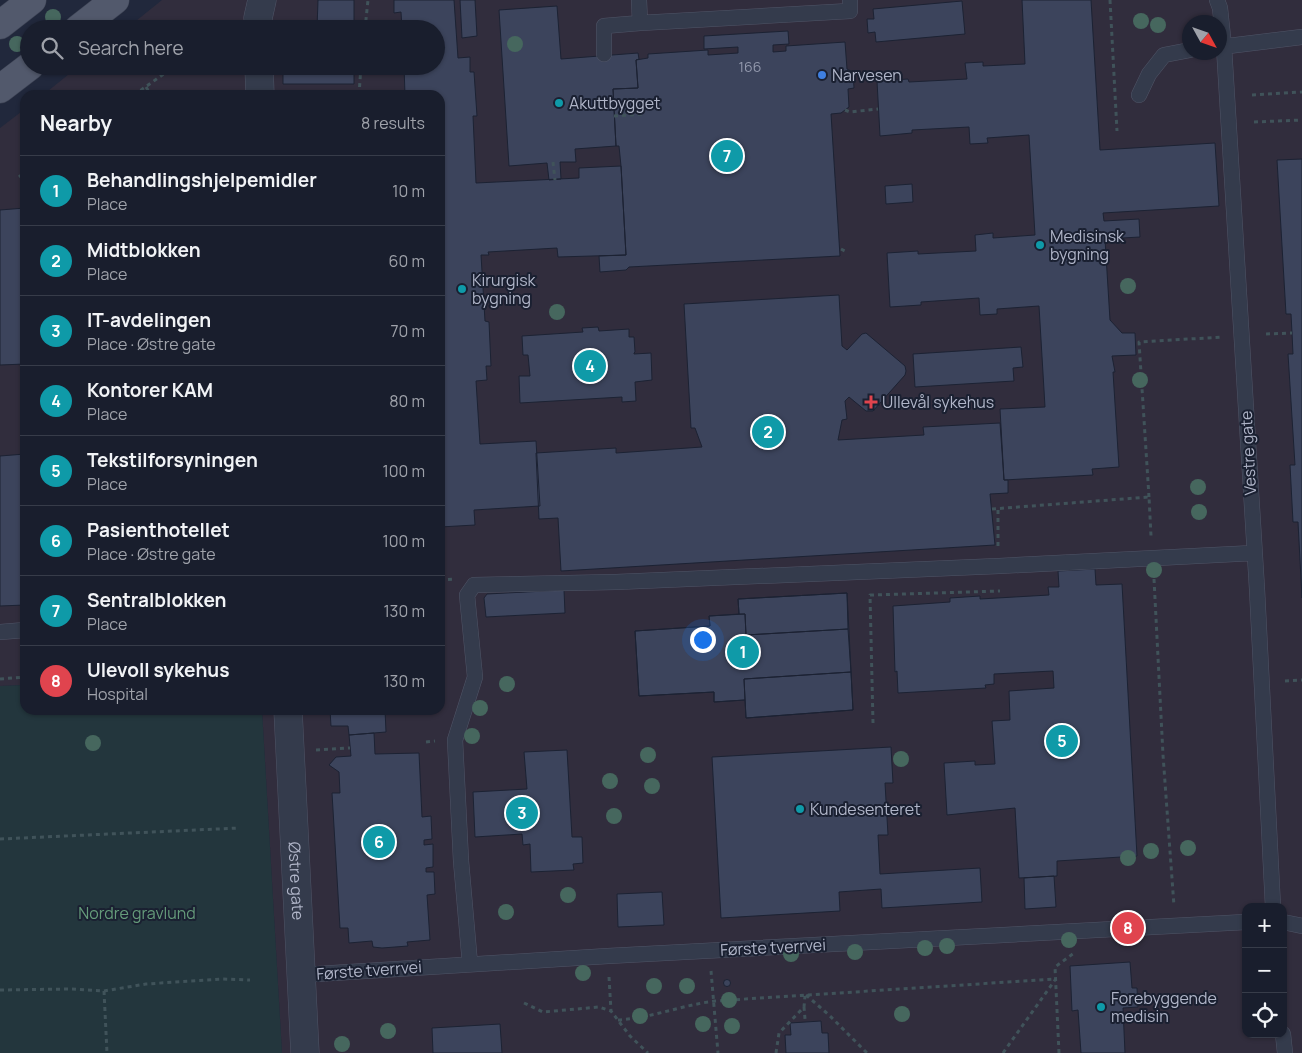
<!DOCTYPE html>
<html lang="en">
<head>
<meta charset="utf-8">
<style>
	:root { --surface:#191e2d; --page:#222735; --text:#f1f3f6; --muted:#9fa2aa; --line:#373c49; --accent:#2563eb }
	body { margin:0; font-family:Manrope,sans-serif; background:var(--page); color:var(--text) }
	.controls { position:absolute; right:15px; bottom:15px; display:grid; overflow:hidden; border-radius:10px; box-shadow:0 1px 4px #0004 }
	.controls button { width:45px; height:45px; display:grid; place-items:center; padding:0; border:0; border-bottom:1px solid var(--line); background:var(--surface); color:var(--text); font:25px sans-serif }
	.compass { position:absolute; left:1182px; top:15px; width:45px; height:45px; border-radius:50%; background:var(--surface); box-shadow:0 1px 4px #0004; rotate:130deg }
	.you { position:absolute; left:702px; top:639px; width:18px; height:18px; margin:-12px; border:4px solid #fff; border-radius:50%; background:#1a73e8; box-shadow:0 0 0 8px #1a73e833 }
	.badge { display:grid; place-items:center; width:32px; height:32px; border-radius:50%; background:var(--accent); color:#fff; font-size:16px; font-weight:700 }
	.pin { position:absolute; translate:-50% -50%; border:2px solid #fff; box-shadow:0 1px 5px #0006 }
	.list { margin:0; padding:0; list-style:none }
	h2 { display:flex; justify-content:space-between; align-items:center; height:65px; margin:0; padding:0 20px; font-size:21px }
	h2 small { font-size:16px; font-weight:400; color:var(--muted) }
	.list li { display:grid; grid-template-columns:32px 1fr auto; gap:15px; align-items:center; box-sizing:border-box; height:70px; padding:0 20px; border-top:1px solid var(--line) }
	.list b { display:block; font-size:19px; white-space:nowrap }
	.list p { margin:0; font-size:16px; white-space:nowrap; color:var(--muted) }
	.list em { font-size:16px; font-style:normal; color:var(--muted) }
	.icon { flex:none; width:28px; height:28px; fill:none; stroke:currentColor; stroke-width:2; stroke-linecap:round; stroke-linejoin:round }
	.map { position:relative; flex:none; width:1302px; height:1053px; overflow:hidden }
	.search { position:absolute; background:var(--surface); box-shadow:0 1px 4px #0004; left:20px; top:20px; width:425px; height:55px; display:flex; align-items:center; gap:12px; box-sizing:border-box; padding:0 18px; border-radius:28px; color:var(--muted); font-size:19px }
	.panel { position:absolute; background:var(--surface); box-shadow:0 1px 4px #0004; left:20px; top:90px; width:425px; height:625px; border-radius:15px }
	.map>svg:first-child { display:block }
</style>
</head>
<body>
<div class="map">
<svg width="1302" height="1053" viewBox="0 0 1302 1053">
	<rect width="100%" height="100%" fill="#21283c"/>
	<!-- medical -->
	<path fill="#312d3d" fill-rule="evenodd" d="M162,0H1302V1053H282L262,710H440V95H43L79,66H436V29H126ZM1190,22H1220V52H1190ZM1246,907H1283V1034H1246Z
		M25,109V685L0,686V128Z"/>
	<!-- green -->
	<path fill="#23363d" d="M25,685V710H262L282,1053H0V686Z"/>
	<!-- building -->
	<path fill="#3c445c" stroke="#1c2233" d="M318,0H354V29H317Z
		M394,0H454L458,58L470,57V72H474L477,116H473L476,183L579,178V168L621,166L626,255L558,257L557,248L488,252L489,255H481L485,321L489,322L491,366H486L487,380L476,381L480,444L536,441L540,506L474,510L475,525L440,527V95H405L404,66H436V29H402L401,12L394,13Z
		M460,0H475L477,36L462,38Z
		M1022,0H1091L1100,150L1215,143L1219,206L1103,213L1104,221L1139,219L1140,237L1105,239L1110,320L1122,333H1135L1136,355L1112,356L1115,372H1113L1119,467L1092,469L1093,475L1004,480L1000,409L1045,407L1039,306L997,309V314L980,315L979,298L921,302V305L890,307L887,253L918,251V254L976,251L975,235L993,233V238L1035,235L1029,135L987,138L988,143L970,144L969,127L912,130V133L880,136L877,81L908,79L909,82L967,79L965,63L983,62V66L1025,64Z
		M962,1L965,34L876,42L875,32L868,33L867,19H874L873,9Z
		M557,6L561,59L638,53L639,59L636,60L638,88L613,89L616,146L575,149L576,162H560L561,179L549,180L547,163L509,166L499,10Z
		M788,31L789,44L773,45V52L786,51V46L845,42L847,69L853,72L854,88L848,89L849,107L841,113L831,114L840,256L629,267L626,270L600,272L599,256L626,255L621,166L619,146H616L613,89L638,88L636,60L648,58V54L708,50V55L738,53V47L704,49V36Z
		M283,66H354V84H283Z
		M1302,159V598L1298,522H1293L1290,465H1295L1288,354H1293L1292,333L1291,314H1286L1277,160Z
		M912,184L913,202L886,204L885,186Z
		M25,208V364L0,365V210Z
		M839,295L842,346L847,350L862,334L866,333L905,366L906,371L905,375L873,411H866L849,397L845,401L847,419L842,420L838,440L924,435L923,427L1000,423L1004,480H1008V493L990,494L995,545L561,571L558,518L539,519L536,453L616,448V453L702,447L695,428H691L684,304Z
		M598,327L599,331L629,329V337H634L635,352L634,353V354L651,353L652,380L635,382L636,401L622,402V397L520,403L519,376H530L528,355H523L522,336L583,332L582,328Z
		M1021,347L1023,367L1013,368L1014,381L915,387L913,354Z
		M25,454V605L0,606V456Z
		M1095,569L1096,585L1122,584L1137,856L1057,861V876L1019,878L1015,808L947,815L944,763L975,761V765L995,764L992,721L1010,720L1009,691L1054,688L1053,671L994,674V684L985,685L986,688L898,693L897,671L895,672L893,606L950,602V598L980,596V599L1049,595L1048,587H1059L1058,571Z
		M564,590L565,613L486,617L484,598L487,594Z
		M847,593L853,710L746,718L745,700L714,702V692L639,696L635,631L710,626L709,616L739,614L738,599Z
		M847,593L848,629L746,635L745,614H739L738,599Z
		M745,614L746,635L848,629L851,672L744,679L745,700L714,702V692L639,696L635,631L710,626L709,616Z
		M851,672L853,710L746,718L744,679Z
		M330,710H385L386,732L349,735L348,726H331Z
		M374,733L375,754L419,753L422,817L431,816L432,839L424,840V845L433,844V867L426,868V872H434L435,894L427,895L430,940L407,942L408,946L382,948L373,947L372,941L349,943L348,928H340L332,793H340L339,772L329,765L336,757L351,756L349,735Z
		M891,747L893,783H885L888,835H878L880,874L980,868L982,902L882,908L881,889L839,892L840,911L721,918L712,757Z
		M567,750L572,837H582L583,863L573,864L574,870L531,872L530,844L523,845L522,834L475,837L473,792L527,789L524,752Z
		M1054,876L1056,907L1025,909L1024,878Z
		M662,892L664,925L618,927L617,894Z
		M1130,962L1132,988H1137L1138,1007L1123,1008L1125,1053H1081L1078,1010L1072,1011L1070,966Z
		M723.5 983a3.5 3.5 0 1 1 7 0a3.5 3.5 0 1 1-7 0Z
		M821,1021L822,1033H828L829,1053H786L785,1035H791L790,1023Z
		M500,1024L502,1053H433L432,1028Z"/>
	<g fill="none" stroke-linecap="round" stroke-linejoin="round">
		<!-- lane casing -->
		<g stroke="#505567" stroke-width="16">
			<path id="lane" d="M639,0L640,23L850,11V0
				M1217,0L1220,8L1224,47L1257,589L1273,907
				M1220,47L1302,37
				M604,54V26L640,23
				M1139,95L1149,74L1164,55L1190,50
				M0,632L25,630
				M1283,922L1302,926
				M470,964L461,861L455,740L475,677L467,595L474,585L616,582L999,566L1254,553
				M301,975L608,956L1246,922
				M1283,1034L1285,1053"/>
		</g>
		<!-- street casing -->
		<g stroke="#505567" stroke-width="29">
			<g id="street">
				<path d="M259,29L258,18L262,0"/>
				<path d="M259,66L260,95"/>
				<path id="s1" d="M288,710L305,1053"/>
			</g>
		</g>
		<!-- primary casing -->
		<g stroke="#3e4455" stroke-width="29">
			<path id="primary" d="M0,25L32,0
				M78,29L115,0
				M0,89L30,66"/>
		</g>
		<!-- path -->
		<path stroke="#40535a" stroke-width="3" stroke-dasharray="4 4" stroke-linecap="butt" d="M1110,0L1117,131
			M365,29L368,0
			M146,87L151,95
			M134,95L175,66
			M359,95L361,66
			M1252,95L1302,92
			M845,110L850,112L878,109
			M614,116L644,114
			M1254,122L1302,120
			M553,162L555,180
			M19,177L25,172
			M841,249L845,251
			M1266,334L1292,333
			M1149,497L1139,342L1223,337
			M992,509L1149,497L1151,536
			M998,546V509
			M1154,579L1163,755L1174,906
			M440,580L454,579
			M0,679L25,677
			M1285,681L1302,680
			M873,723L870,595L1000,591
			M426,742L435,741
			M316,750L350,748
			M0,839L239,828
			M711,971L718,1053
			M609,977L611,1011L630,1036L648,1053
			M0,990L70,989L104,991L146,984L222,979L250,980
			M104,991L107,1053
			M806,995L829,1015L867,1053
			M524,1003L543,1012L599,1007L611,1011
			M804,1007L805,1019
			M618,1020C652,1018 682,1005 715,1001L1055,979
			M776,1053L779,1033L804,1007L805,996
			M1003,1053L1055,980
			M1059,1053L1055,967L1074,953"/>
		<!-- lane -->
		<use href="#lane" stroke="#343b4c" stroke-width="15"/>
		<!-- street -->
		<use href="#street" stroke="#343b4c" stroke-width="28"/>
		<!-- primary -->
		<use href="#primary" stroke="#52596c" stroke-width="28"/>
	</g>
	<!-- trees -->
	<g fill="#46675e">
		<circle cx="53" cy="17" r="8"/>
		<circle cx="1141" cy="21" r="8"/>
		<circle cx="1158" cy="25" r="8"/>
		<circle cx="17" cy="44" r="8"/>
		<circle cx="515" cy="44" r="8"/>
		<circle cx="1128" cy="286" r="8"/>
		<circle cx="557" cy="312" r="8"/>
		<circle cx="1140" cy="380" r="8"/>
		<circle cx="1198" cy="487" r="8"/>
		<circle cx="1199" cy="512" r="8"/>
		<circle cx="1154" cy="570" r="8"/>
		<circle cx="507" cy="684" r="8"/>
		<circle cx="480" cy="708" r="8"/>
		<circle cx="472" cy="736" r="8"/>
		<circle cx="93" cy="743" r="8"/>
		<circle cx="648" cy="755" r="8"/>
		<circle cx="901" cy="759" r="8"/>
		<circle cx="610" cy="781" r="8"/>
		<circle cx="652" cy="786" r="8"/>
		<circle cx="614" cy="816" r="8"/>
		<circle cx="1188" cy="848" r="8"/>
		<circle cx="1151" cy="851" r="8"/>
		<circle cx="1128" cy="858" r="8"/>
		<circle cx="568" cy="895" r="8"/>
		<circle cx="506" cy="912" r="8"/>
		<circle cx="1069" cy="940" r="8"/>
		<circle cx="947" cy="946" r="8"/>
		<circle cx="925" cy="948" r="8"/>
		<circle cx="855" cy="952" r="8"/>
		<circle cx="791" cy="954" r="8"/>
		<circle cx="583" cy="973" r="8"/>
		<circle cx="654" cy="986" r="8"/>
		<circle cx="687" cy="986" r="8"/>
		<circle cx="729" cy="1000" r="8"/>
		<circle cx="902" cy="1014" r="8"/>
		<circle cx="640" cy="1016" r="8"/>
		<circle cx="703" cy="1024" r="8"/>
		<circle cx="732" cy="1026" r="8"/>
		<circle cx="388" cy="1031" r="8"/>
		<circle cx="342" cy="1044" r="8"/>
	</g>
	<!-- markers -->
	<circle fill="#3f7fe0" stroke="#1a2031" stroke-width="2" cx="822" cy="75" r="5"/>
	<g fill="#0f9aa8" stroke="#1a2031" stroke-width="2">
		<circle cx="559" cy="103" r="5"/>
		<circle cx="1040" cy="245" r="5"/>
		<circle cx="462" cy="289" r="5"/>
		<circle cx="800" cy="809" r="5"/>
		<circle cx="1101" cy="1007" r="5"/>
	</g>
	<path fill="#e0444e" stroke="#1a2031" stroke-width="2" d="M868.5 394.5h5v5h5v5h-5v5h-5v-5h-5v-5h5z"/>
	<g text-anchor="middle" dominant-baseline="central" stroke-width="4" stroke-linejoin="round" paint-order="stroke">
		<!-- number labels -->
		<g font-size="14" fill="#9399ad">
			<text x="750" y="66">166</text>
		</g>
		<!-- poi labels -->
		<g font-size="16" fill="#b0b5c8" stroke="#1a2031" text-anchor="start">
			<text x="832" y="75">Narvesen</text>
			<text x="569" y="103">Akuttbygget</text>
			<text x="1050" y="236">Medisinsk<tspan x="1050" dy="18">bygning</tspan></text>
			<text x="472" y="280">Kirurgisk<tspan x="472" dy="18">bygning</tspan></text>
			<text x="882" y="402">Ullevål sykehus</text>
			<text x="810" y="809">Kundesenteret</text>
			<text x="1111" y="998">Forebyggende<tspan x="1111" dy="18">medisin</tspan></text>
		</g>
		<!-- street labels -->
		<g font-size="16" fill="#b0b5c8" stroke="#1a2031">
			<text transform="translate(1248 453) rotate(-93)">Vestre gate</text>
			<text stroke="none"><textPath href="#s1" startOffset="171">Østre gate</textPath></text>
			<text transform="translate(773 947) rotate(-3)">Første tverrvei</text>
			<text transform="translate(369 970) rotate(-4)">Første tverrvei</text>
		</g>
		<!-- park labels -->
		<g font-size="16" fill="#659b7a" stroke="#1a2031">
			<text x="137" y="913">Nordre gravlund</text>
		</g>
	</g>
</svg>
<div class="controls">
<button>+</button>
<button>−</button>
<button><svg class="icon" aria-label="locate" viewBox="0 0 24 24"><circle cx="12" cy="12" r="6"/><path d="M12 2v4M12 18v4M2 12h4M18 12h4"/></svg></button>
</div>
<svg class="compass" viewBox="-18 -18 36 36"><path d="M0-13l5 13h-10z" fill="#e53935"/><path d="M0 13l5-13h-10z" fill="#9fa2aa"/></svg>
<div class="you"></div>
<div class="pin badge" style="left:743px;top:652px;background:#0f9aa8">1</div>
<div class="pin badge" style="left:768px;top:432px;background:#0f9aa8">2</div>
<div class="pin badge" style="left:522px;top:813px;background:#0f9aa8">3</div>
<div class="pin badge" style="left:590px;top:366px;background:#0f9aa8">4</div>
<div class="pin badge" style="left:1062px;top:741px;background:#0f9aa8">5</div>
<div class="pin badge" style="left:379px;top:842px;background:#0f9aa8">6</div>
<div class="pin badge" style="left:727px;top:156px;background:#0f9aa8">7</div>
<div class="pin badge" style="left:1128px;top:928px;background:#e0444e">8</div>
<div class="search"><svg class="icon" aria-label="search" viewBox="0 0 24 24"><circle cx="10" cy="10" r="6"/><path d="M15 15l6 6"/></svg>Search here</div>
<section class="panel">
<h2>Nearby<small>8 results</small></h2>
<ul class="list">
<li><span class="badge" style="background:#0f9aa8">1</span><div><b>Behandlingshjelpemidler</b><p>Place</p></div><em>10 m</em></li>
<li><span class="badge" style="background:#0f9aa8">2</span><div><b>Midtblokken</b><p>Place</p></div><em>60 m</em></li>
<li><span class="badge" style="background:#0f9aa8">3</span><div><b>IT-avdelingen</b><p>Place · Østre gate</p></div><em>70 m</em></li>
<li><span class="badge" style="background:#0f9aa8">4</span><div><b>Kontorer KAM</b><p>Place</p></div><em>80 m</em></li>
<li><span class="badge" style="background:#0f9aa8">5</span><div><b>Tekstilforsyningen</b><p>Place</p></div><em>100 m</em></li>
<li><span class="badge" style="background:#0f9aa8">6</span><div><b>Pasienthotellet</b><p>Place · Østre gate</p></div><em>100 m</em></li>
<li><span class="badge" style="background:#0f9aa8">7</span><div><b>Sentralblokken</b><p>Place</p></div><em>130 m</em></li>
<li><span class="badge" style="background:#e0444e">8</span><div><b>Ulevoll sykehus</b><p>Hospital</p></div><em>130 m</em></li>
</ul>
</section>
</div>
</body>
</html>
